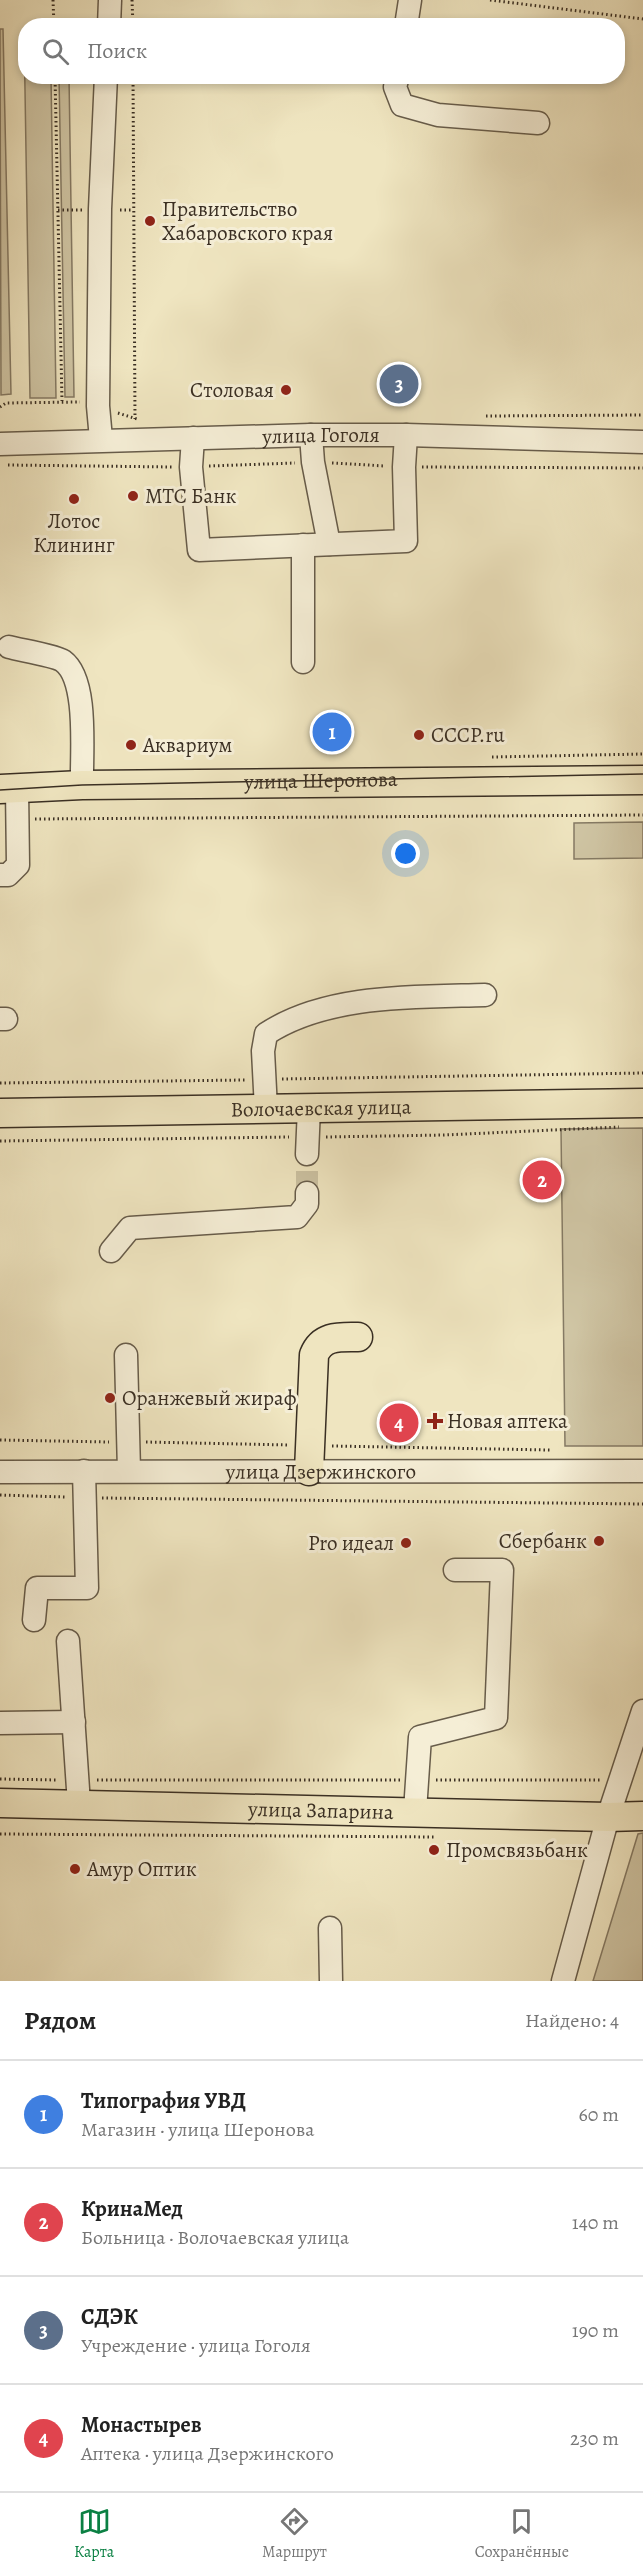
<!DOCTYPE html>
<html lang="ru">
<head>
<meta charset="utf-8">
<style>
	:root { --surface:#fff; --page:#f6f6f6; --text:#222; --muted:#767676; --line:#e0e0e0; --accent:#0b8043 }
	body { margin:0; font-family:Alegreya,serif; background:var(--page); color:var(--text) }
	.you { position:absolute; left:406px; top:854px; width:21px; height:21px; margin:-15px; border:4px solid #fff; border-radius:50%; background:#1a73e8; box-shadow:0 0 0 9px #1a73e833 }
	.badge { display:grid; place-items:center; width:39px; height:39px; border-radius:50%; background:var(--accent); color:#fff; font-size:20px; font-weight:700 }
	.pin { position:absolute; translate:-50% -50%; border:3px solid #fff; box-shadow:0 2px 6px #0006 }
	.list { margin:0; padding:0; list-style:none }
	h2 { display:flex; justify-content:space-between; align-items:center; height:78px; margin:0; padding:0 24px; font-size:26px }
	h2 small { font-size:20px; font-weight:400; color:var(--muted) }
	.list li { display:grid; grid-template-columns:39px 1fr auto; gap:18px; align-items:center; box-sizing:border-box; height:108px; padding:0 24px; border-top:2px solid var(--line) }
	.list b { display:block; font-size:22px; white-space:nowrap }
	.list p { margin:0; font-size:20px; white-space:nowrap; color:var(--muted) }
	.list em { font-size:20px; font-style:normal; color:var(--muted) }
	.icon { flex:none; width:33px; height:33px; fill:none; stroke:currentColor; stroke-width:2; stroke-linecap:round; stroke-linejoin:round }
	.map { position:relative; flex:none; width:643px; height:1981px; overflow:hidden }
	.search { position:absolute; background:var(--surface); box-shadow:0 3px 9px #0003; left:18px; right:18px; top:18px; height:66px; display:flex; align-items:center; gap:15px; box-sizing:border-box; padding:0 21px; border-radius:24px; color:var(--muted); font-size:22px }
	.sheet { height:510px; background:var(--surface) }
	nav { display:flex; justify-content:space-around; align-items:center; box-sizing:border-box; height:84px; border-top:2px solid var(--line); background:var(--surface); font-size:16px; color:var(--muted) }
	nav a { display:grid; justify-items:center; gap:3px }
	nav .on { color:var(--accent) }
	.map>svg:first-child { display:block }
</style>
</head>
<body>
<div class="map">
<svg width="643" height="1981" viewBox="0 0 643 1981">
	<rect width="100%" height="100%" fill="#efe5c0"/>
	<filter id="stains"><feTurbulence type="fractalNoise" baseFrequency=".00333" numOctaves="4"/><feColorMatrix values="0 0 0 0 .2 0 0 0 0 .09 0 0 0 0 .02 0 0 0 .5 -.17"/></filter>
	<radialGradient id="worn" r=".72"><stop offset=".6" stop-color="#630" stop-opacity="0"/><stop offset="1" stop-color="#630" stop-opacity=".3"/></radialGradient>
	<!-- green -->
	<path fill="#d0c6a5" stroke="#857a64" stroke-width="1.5" d="M24,28L26,76L51,77L56,398H30Z
		M0,29H3L11,394L1,395Z
		M59,77H69L74,397H65Z
		M643,822V858L574,859V823Z
		M643,1128V1446H565L561,1129Z
		M643,1833V1981H593L638,1834Z"/>
	<g fill="none" stroke-linecap="round" stroke-linejoin="round">
		<!-- minor-tunnel -->
		<path stroke="#cbc1a1" stroke-width="22" stroke-dasharray="22 11" stroke-linecap="butt" d="M307,1193V1154"/>
		<!-- minor casing -->
		<g stroke="#675c4a" stroke-width="25">
			<g id="minor">
				<path d="M109,26L110,0"/>
				<path d="M406,26L410,0"/>
				<path d="M398,76L395,87L402,105L438,115L538,123"/>
				<path d="M311,435L313,462L329,544"/>
				<path d="M193,438L191,467L199,550L406,541L404,467L406,435"/>
				<path d="M101,439L98,406L100,209L106,76"/>
				<path id="s1" d="M0,444L311,435H406L643,442"/>
				<path d="M9,647C20,650 56,656 63,661C89,680 81,755 82,785"/>
				<path d="M303,662V545"/>
				<path d="M0,875H8L18,865L17,789"/>
				<path d="M0,1019H6"/>
				<path d="M266,1109L263,1051L266,1034C326,994 416,997 485,995"/>
				<path d="M307,1154L309,1108"/>
				<path d="M111,1251L130,1228L297,1217L307,1204V1193"/>
				<path d="M126,1355L129,1471"/>
				<path id="s2" d="M0,1472L643,1471"/>
				<path d="M34,1620L37,1588H87L84,1471"/>
				<path d="M68,1641L79,1804"/>
				<path d="M0,1723L74,1722"/>
				<path d="M415,1811L420,1737L496,1718L502,1570H455"/>
				<path d="M330,1928L331,1981"/>
				<path d="M563,1981L608,1817L643,1711"/>
			</g>
		</g>
		<!-- major casing -->
		<g stroke="#3a2f23" stroke-width="31">
			<g id="major">
				<path d="M0,789L82,785L643,780"/>
				<path id="s3" d="M0,1113L643,1103"/>
				<path d="M309,1471L314,1355C322,1335 340,1337 358,1337"/>
				<path id="s4" d="M0,1803L608,1817L643,1816"/>
			</g>
		</g>
		<!-- path -->
		<path stroke="#3a2f23" stroke-width="3" stroke-dasharray="1.5 3" stroke-linecap="butt" d="M53,0L54,26
			M132,0L133,26
			M490,0L643,19
			M55,76L62,401
			M133,76L135,419
			M58,210H83
			M120,210H133
			M0,407L6,403L80,402
			M118,413L137,419
			M486,416L643,415
			M332,463L385,466
			M8,465L172,467
			M209,466L295,463
			M422,467L643,468
			M492,757L643,754
			M35,819L643,815
			M282,1079L643,1073
			M0,1083L245,1080
			M326,1137L444,1135L619,1127
			M0,1141L289,1137
			M0,1440L109,1442
			M146,1442L289,1445
			M332,1446L550,1450
			M0,1495L65,1497
			M102,1498L643,1504
			M0,1779L58,1780
			M97,1780H400
			M436,1780H601
			M0,1834L436,1837"/>
		<!-- minor -->
		<use href="#minor" stroke="#f5eed6" stroke-width="22"/>
		<!-- major -->
		<use href="#major" stroke="#efe5c0" stroke-width="28"/>
		<!-- tram -->
		<path stroke="#3a2f23" stroke-width="1.5" id="s5" d="M0,790L82,785L643,774"/>
	</g>
	<!-- markers -->
	<g fill="#8f2418" stroke="#f5eed6" stroke-width="2">
		<circle cx="150" cy="221" r="6"/>
		<circle cx="286" cy="390" r="6"/>
		<circle cx="133" cy="496" r="6"/>
		<circle cx="74" cy="499" r="6"/>
		<circle cx="419" cy="735" r="6"/>
		<circle cx="131" cy="745" r="6"/>
		<circle cx="110" cy="1398" r="6"/>
		<path d="M432 1412h6v6h6v6h-6v6h-6v-6h-6v-6h6z"/>
		<circle cx="599" cy="1541" r="6"/>
		<circle cx="406" cy="1543" r="6"/>
		<circle cx="434" cy="1850" r="6"/>
		<circle cx="75" cy="1869" r="6"/>
	</g>
	<g text-anchor="middle" dominant-baseline="central" stroke-width="6" stroke-linejoin="round" paint-order="stroke">
		<!-- poi labels -->
		<g font-size="21" fill="#3a2f23" stroke="#f5eed6" text-anchor="start">
			<text x="162" y="209">Правительство<tspan x="162" dy="24">Хабаровского края</tspan></text>
			<text x="274" y="390" text-anchor="end">Столовая</text>
			<text x="145" y="496">МТС Банк</text>
			<text x="74" y="521" text-anchor="middle">Лотос<tspan x="74" dy="24">Клининг</tspan></text>
			<text x="431" y="735">СССР.ru</text>
			<text x="143" y="745">Аквариум</text>
			<text x="122" y="1398">Оранжевый жираф</text>
			<text x="447" y="1421">Новая аптека</text>
			<text x="587" y="1541" text-anchor="end">Сбербанк</text>
			<text x="394" y="1543" text-anchor="end">Pro идеал</text>
			<text x="446" y="1850">Промсвязьбанк</text>
			<text x="87" y="1869">Амур Оптик</text>
		</g>
		<!-- street labels -->
		<g font-size="21" fill="#3a2f23" stroke="#f5eed6">
			<text stroke="none"><textPath href="#s1" startOffset="321">улица Гоголя</textPath></text>
			<text stroke="none"><textPath href="#s5" startOffset="321">улица Шеронова</textPath></text>
			<text stroke="none"><textPath href="#s3" startOffset="321">Волочаевская улица</textPath></text>
			<text stroke="none"><textPath href="#s2" startOffset="321">улица Дзержинского</textPath></text>
			<text stroke="none"><textPath href="#s4" startOffset="321">улица Запарина</textPath></text>
		</g>
	</g>
	<rect width="100%" height="100%" filter="url(#stains)"/>
	<rect width="100%" height="100%" fill="url(#worn)"/>
</svg>
<div class="you"></div>
<div class="pin badge" style="left:332px;top:732px;background:#3f7fe0">1</div>
<div class="pin badge" style="left:542px;top:1180px;background:#e0444e">2</div>
<div class="pin badge" style="left:399px;top:384px;background:#5c6f8a">3</div>
<div class="pin badge" style="left:399px;top:1423px;background:#e0444e">4</div>
<div class="search"><svg class="icon" aria-label="search" viewBox="0 0 24 24"><circle cx="10" cy="10" r="6"/><path d="M15 15l6 6"/></svg>Поиск</div>
</div>
<section class="sheet">
<h2>Рядом<small>Найдено: 4</small></h2>
<ul class="list">
<li><span class="badge" style="background:#3f7fe0">1</span><div><b>Типография УВД</b><p>Магазин · улица Шеронова</p></div><em>60 m</em></li>
<li><span class="badge" style="background:#e0444e">2</span><div><b>КринаМед</b><p>Больница · Волочаевская улица</p></div><em>140 m</em></li>
<li><span class="badge" style="background:#5c6f8a">3</span><div><b>СДЭК</b><p>Учреждение · улица Гоголя</p></div><em>190 m</em></li>
<li><span class="badge" style="background:#e0444e">4</span><div><b>Монастырев</b><p>Аптека · улица Дзержинского</p></div><em>230 m</em></li>
</ul>
</section>
<nav>
<a class="on"><svg class="icon" aria-label="map" viewBox="0 0 24 24"><path d="M3 6l6-2 6 2 6-2v14l-6 2-6-2-6 2zM9 4v14M15 6v14"/></svg>Карта</a>
<a><svg class="icon" aria-label="directions" viewBox="0 0 24 24"><path d="M12 3l9 9-9 9-9-9zM9 14v-3h6M13 9l2 2-2 2"/></svg>Маршрут</a>
<a><svg class="icon" aria-label="saved" viewBox="0 0 24 24"><path d="M7 4h10v16l-5-4-5 4z"/></svg>Сохранённые</a>
</nav>
</body>
</html>
